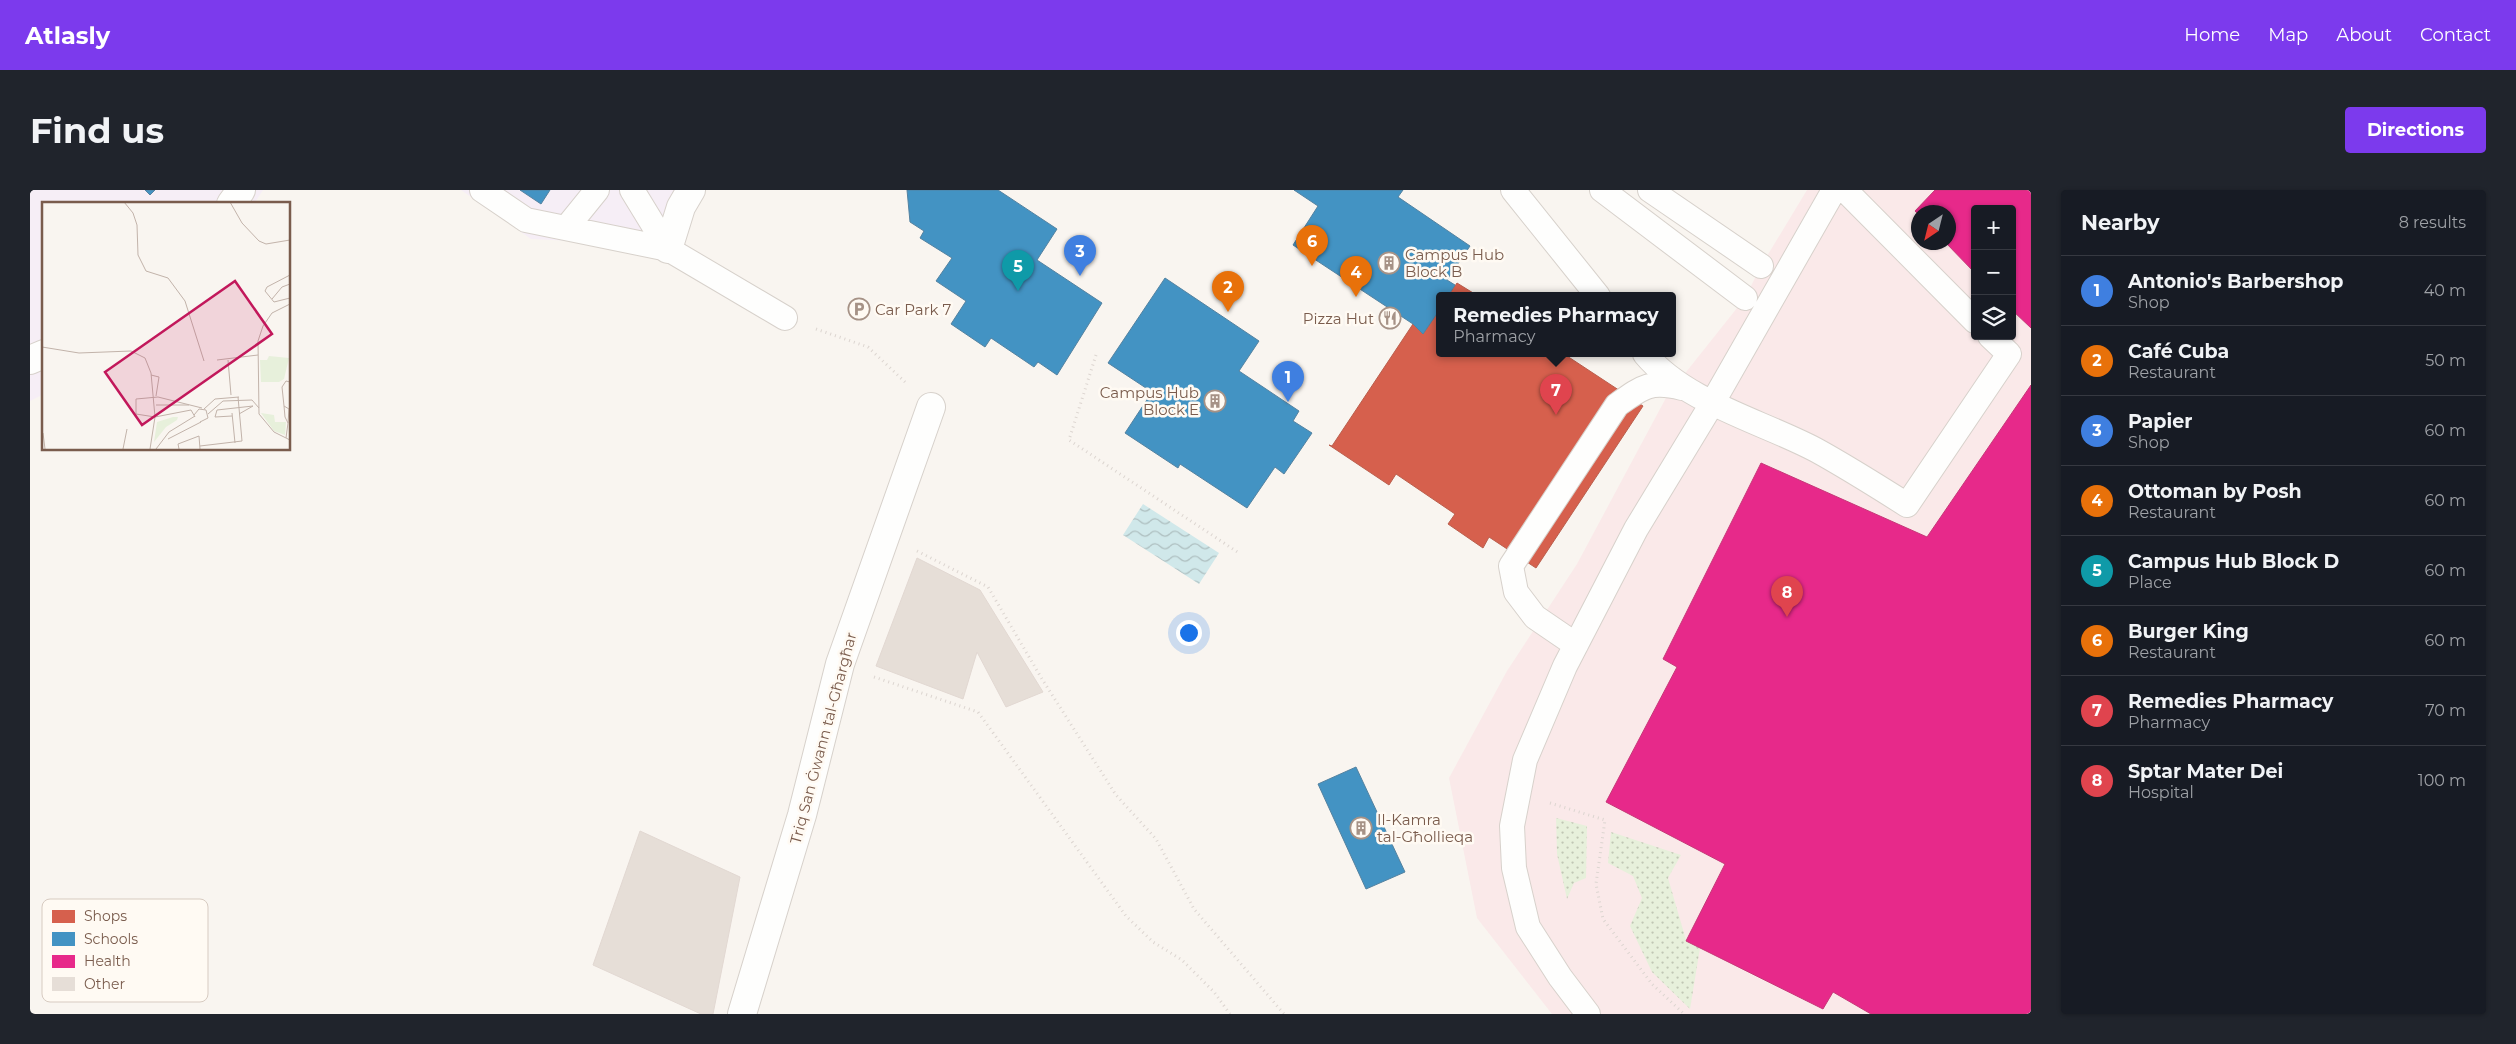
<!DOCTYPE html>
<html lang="en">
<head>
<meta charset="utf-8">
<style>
	:root { --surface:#171b24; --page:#20242c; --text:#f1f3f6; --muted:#9ea1a6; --line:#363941; --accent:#7c3aed }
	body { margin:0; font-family:Montserrat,sans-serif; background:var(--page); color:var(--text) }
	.controls { position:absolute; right:15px; top:15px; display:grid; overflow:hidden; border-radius:5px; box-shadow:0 1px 4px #0004 }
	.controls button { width:45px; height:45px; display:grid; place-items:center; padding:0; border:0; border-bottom:1px solid var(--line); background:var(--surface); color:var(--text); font:25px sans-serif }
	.compass { position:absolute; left:1881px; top:15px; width:45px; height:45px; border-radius:50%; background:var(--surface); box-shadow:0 1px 4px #0004; rotate:215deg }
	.you { position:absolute; left:1158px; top:442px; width:18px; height:18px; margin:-12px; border:4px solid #fff; border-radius:50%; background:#1a73e8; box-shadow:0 0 0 8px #1a73e833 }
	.badge { display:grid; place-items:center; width:32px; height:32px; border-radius:50%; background:var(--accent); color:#fff; font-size:16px; font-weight:700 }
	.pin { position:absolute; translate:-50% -41px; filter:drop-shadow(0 1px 2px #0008) }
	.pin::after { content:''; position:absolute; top:26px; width:18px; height:15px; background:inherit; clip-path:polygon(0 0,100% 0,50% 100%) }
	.popup { position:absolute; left:1406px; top:102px; width:240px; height:65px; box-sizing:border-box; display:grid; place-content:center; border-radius:5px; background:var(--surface); filter:drop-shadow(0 1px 4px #0005); font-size:16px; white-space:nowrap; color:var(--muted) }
	.popup b { font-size:19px; color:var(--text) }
	.popup::after { content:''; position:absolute; left:50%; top:100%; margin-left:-10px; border:10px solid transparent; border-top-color:var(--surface) }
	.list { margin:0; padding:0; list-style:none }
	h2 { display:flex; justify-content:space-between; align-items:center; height:65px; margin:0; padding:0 20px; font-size:21px }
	h2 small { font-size:16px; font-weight:400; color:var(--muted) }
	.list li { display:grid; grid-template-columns:32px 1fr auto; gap:15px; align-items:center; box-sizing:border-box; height:70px; padding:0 20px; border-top:1px solid var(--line) }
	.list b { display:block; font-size:19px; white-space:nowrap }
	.list p { margin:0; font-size:16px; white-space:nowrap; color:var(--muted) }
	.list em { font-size:16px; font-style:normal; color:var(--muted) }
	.icon { flex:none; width:28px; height:28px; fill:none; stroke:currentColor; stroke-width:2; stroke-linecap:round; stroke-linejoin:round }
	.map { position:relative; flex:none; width:2001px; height:824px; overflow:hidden; border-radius:5px }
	header { display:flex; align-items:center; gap:30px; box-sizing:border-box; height:70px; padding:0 25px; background:var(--accent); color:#fff }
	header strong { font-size:24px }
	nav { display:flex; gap:28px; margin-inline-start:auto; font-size:18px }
	.intro { display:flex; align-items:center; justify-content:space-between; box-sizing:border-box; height:120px; padding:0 30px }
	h1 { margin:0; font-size:35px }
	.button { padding:12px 22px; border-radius:5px; background:var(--accent); color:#fff; font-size:18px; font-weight:700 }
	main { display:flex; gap:30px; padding:0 30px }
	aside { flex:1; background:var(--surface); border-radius:5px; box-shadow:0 1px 4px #0004 }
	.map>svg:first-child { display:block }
</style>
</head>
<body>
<header>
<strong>Atlasly</strong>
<nav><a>Home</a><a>Map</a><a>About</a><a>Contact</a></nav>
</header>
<div class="intro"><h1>Find us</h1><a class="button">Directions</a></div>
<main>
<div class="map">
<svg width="2001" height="824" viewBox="0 0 2001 824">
	<defs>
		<pattern id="grass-dots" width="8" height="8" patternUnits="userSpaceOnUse" patternTransform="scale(1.25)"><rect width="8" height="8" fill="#e7f0db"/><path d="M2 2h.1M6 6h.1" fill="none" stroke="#c0c6b4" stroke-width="1.8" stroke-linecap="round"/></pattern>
		<pattern id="water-waves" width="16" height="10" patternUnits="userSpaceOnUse" patternTransform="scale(1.25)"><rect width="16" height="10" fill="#d0e8ea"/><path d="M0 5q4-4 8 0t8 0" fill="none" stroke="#aebfc0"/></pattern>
	</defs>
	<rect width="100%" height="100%" fill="#f9f5f0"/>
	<!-- education -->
	<path fill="#f6eef6" d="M0,0H233L224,14H14V204L0,211Z
		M431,0H673L630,55L501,49Z"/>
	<!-- medical -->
	<path fill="#fae9e9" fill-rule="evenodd" d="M1777,0H2001V824H1522L1447,728L1419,588L1477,481L1547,374L1637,206L1715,108L1731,76ZM1945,19H1982V146H1945ZM1888,22H1918V52H1888Z"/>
	<!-- grass -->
	<path fill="url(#grass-dots)" d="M1526,628L1557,636L1556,688L1544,693L1537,709L1527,664Z
		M1581,642L1651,665L1638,688L1656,750L1670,758L1660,819L1622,782L1600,736L1612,708L1603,686L1578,673Z"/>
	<!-- water -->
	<path fill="url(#water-waves)" d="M1113,314L1189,363L1169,394L1093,345Z"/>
	<!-- shops -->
	<path fill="#d6604d" stroke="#ba5f4d" d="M1427,93L1448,106H1418Z
		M1410,119V164H1534L1613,216L1506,378L1459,347L1453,358L1418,334L1425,324L1366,284L1359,295L1299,255L1302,256L1383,134L1393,144Z"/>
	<!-- schools -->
	<path fill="#4393c3" stroke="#5482a0" d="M115,0H125L120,5Z
		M490,0H520L511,14Z
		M877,0H968L1027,39L1007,70L1072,113L1027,185L1008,172L1004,177L961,148L955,157L921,134L936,111L906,91L922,68L890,48L894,41L880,32Z
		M1264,0H1373L1368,7L1440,56L1417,90L1425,95L1418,106H1410V119L1393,144L1383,134L1263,55L1288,16Z
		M1135,88L1229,151L1209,181L1269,221L1263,231L1282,243L1254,284L1245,277L1217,318L1150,274L1148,278L1095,243L1122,202L1078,173Z
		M1326,577L1375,682L1336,699L1288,594Z"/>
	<!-- health -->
	<path fill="#e7298a" stroke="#c63878" d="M1905,0H2001V138L1982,120V19H1945V83L1915,52H1918V22L1888,24L1885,21Z
		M2001,195V824H1841L1803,802L1793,819L1656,751L1695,674L1576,612L1647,477L1633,469L1731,273L1897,347Z"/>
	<!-- building -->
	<path fill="#e6ded7" stroke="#e2d8d2" d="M887,368L950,400L1013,502L976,517L947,462L933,509L846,476Z
		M610,641L710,687L683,824H671L563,775Z"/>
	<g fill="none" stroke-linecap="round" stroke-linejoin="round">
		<!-- lane casing -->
		<g stroke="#d7d1cb" stroke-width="26">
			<path id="lane" d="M452,0L496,30L638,59L755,128
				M602,0L638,59
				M1483,0L1568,106
				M1572,0L1715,108
				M1620,0L1731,76
				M1815,0L1945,131
				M537,37L567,0
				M1615,164C1655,212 1731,231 1786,260C1817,277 1847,296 1877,315L1979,164L1960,146
				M1546,455L1505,427L1486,402L1481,376L1587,215C1612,197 1620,190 1652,198
				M1558,824L1530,787L1498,737L1484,678L1482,636L1495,570L1535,476L1606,339L1683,212L1804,0"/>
		</g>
		<!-- street casing -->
		<g stroke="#d7d1cb" stroke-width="30">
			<path id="street" d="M201,14L211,0
				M638,59L651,17L661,0
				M0,170L14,164
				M712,824L772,625L810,474L901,217"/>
		</g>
		<!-- path -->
		<path stroke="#dcd5d0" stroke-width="3" stroke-dasharray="1 4" stroke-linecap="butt" d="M786,139L838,157L875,192
			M1066,165L1039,250L1209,363
			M887,361L958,397L1012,489L1086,605L1126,649L1164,719L1254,824
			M844,487L948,522L1096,726L1123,752L1152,770L1184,802L1200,824
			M1520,613L1575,630L1566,694L1573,729L1622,794L1654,824"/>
		<!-- lane -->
		<use href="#lane" stroke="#fefefd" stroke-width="24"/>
		<!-- street -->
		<use href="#street" stroke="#fefefd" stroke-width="28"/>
	</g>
	<!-- icons -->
	<defs>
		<g id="building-ring" transform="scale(1.125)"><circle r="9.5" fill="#fffaf3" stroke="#a69286" stroke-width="1.5"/><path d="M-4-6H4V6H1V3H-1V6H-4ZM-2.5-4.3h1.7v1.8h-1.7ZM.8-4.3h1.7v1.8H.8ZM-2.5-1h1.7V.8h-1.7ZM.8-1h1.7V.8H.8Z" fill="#a69286"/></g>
		<g id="parking-ring" transform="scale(1.125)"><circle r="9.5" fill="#fffaf3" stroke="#a69286" stroke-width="1.5"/><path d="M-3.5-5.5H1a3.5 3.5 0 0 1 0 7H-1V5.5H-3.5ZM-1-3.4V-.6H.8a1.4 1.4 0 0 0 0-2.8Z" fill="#a69286"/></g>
		<g id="restaurant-ring" transform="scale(1.125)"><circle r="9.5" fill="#fffaf3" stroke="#a69286" stroke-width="1.5"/><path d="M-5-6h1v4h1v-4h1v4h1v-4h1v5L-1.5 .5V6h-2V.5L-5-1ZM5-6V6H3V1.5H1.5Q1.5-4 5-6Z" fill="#a69286"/></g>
	</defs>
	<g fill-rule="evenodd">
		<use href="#building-ring" x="1359" y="73"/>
		<use href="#parking-ring" x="829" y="119"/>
		<use href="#restaurant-ring" x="1360" y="128"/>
		<use href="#building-ring" x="1185" y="211"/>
		<use href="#building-ring" x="1331" y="638"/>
	</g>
	<g text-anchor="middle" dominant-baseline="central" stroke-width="5" stroke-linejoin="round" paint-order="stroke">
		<!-- poi labels -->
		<g font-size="15" fill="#7a5c4d" stroke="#fffaf3" text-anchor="start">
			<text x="1375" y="64">Campus Hub<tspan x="1375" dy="17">Block B</tspan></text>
			<text x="845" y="119">Car Park 7</text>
			<text x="1344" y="128" text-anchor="end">Pizza Hut</text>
			<text x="1169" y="202" text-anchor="end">Campus Hub<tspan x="1169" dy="17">Block E</tspan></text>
			<text x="1347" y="629">Il-Kamra<tspan x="1347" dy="17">tal-Għollieqa</tspan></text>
		</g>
		<!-- street labels -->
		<g font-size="15" fill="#7a5c4d" stroke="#fffaf3">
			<text transform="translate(793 548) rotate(-75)">Triq San Ġwann tal-Għargħar</text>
		</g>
	</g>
	<!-- overview -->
	<g transform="translate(12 12)">
		<rect width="248" height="248" fill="#f9f5f0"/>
		<path d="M219,211L232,213L233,220H244L243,233L232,229ZM131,215H136L135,218L124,225L112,240L115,220Z" fill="#e7f0db"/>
		<path d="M227,154L247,156L242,177L237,180H219L218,158H225Z" fill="#e7f0db"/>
		<path fill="none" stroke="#c2b3aa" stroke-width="1" d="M82,0L91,11L95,23L96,53L104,69L126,76L143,99L162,159M188,0L200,21L217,39L224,42L248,38M248,73L225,85L223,89L232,100L248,96M230,97L240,85L248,82M248,102L230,111L221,124L216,139L217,212L232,230L248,238M0,145L37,151L89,149L103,156L109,171L113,215L108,247M175,158L216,153M186,158L189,193M109,173L117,175L114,194M114,203H147M242,204L247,207L246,221L243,215ZM242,204L240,185L244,179L248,180M162,207L173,197L197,195M190,211L193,241M166,212L181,199L210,198L217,206M152,213L157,207L164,208L166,216L158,220M190,214L173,215L175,208L211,204L197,212M153,215L149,208L113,215L94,212V197L116,195L160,206M1,231L3,247M244,236L246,221M126,237L159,220M158,244L200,239L196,195M81,247L85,227M114,247L127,230L153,214M137,247L136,242L157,234L158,247"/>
		<path fill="#c2185b" fill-opacity="0.15" stroke="#c2185b" stroke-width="2.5" d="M193,79L230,132L100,223L63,170Z"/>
		<rect width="248" height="248" fill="none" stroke="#7a5c4d" stroke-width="2.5"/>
	</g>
	<!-- legend -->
	<rect x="12" y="709" width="166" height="103" rx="8" fill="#fffaf3" stroke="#d7cbc1" stroke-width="1"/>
	<rect x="22" y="720" width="23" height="13" fill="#d6604d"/>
	<rect x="22" y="742" width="23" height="14" fill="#4393c3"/>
	<rect x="22" y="765" width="23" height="13" fill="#e7298a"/>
	<rect x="22" y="787" width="23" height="14" fill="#e6ded7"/>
	<g font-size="14" fill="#7a5c4d">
		<text x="54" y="731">Shops</text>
		<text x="54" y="754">Schools</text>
		<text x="54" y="776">Health</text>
		<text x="54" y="799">Other</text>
	</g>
</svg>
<div class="controls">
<button>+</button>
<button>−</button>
<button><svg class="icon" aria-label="layers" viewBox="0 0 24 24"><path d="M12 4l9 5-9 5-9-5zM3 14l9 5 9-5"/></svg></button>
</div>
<svg class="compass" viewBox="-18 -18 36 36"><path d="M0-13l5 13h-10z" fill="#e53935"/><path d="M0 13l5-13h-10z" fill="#9ea1a6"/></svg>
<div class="you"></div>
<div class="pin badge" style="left:1258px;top:212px;background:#3f7fe0">1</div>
<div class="pin badge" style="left:1198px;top:122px;background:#e8710a">2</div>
<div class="pin badge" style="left:1050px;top:86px;background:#3f7fe0">3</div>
<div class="pin badge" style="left:1326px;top:107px;background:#e8710a">4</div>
<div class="pin badge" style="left:988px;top:101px;background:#0f9aa8">5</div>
<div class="pin badge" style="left:1282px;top:76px;background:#e8710a">6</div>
<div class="pin badge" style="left:1526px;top:225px;background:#e0444e">7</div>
<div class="popup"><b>Remedies Pharmacy</b>Pharmacy</div>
<div class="pin badge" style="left:1757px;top:427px;background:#e0444e">8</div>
</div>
<aside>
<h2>Nearby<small>8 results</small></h2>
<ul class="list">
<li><span class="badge" style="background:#3f7fe0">1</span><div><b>Antonio's Barbershop</b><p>Shop</p></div><em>40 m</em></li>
<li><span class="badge" style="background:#e8710a">2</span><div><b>Café Cuba</b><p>Restaurant</p></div><em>50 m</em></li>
<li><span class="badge" style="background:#3f7fe0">3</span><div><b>Papier</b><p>Shop</p></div><em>60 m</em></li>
<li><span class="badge" style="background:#e8710a">4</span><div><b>Ottoman by Posh</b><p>Restaurant</p></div><em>60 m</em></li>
<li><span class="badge" style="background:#0f9aa8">5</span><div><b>Campus Hub Block D</b><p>Place</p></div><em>60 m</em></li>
<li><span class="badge" style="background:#e8710a">6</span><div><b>Burger King</b><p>Restaurant</p></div><em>60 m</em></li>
<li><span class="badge" style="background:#e0444e">7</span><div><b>Remedies Pharmacy</b><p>Pharmacy</p></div><em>70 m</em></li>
<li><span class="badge" style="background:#e0444e">8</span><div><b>Sptar Mater Dei</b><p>Hospital</p></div><em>100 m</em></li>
</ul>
</aside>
</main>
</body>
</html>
